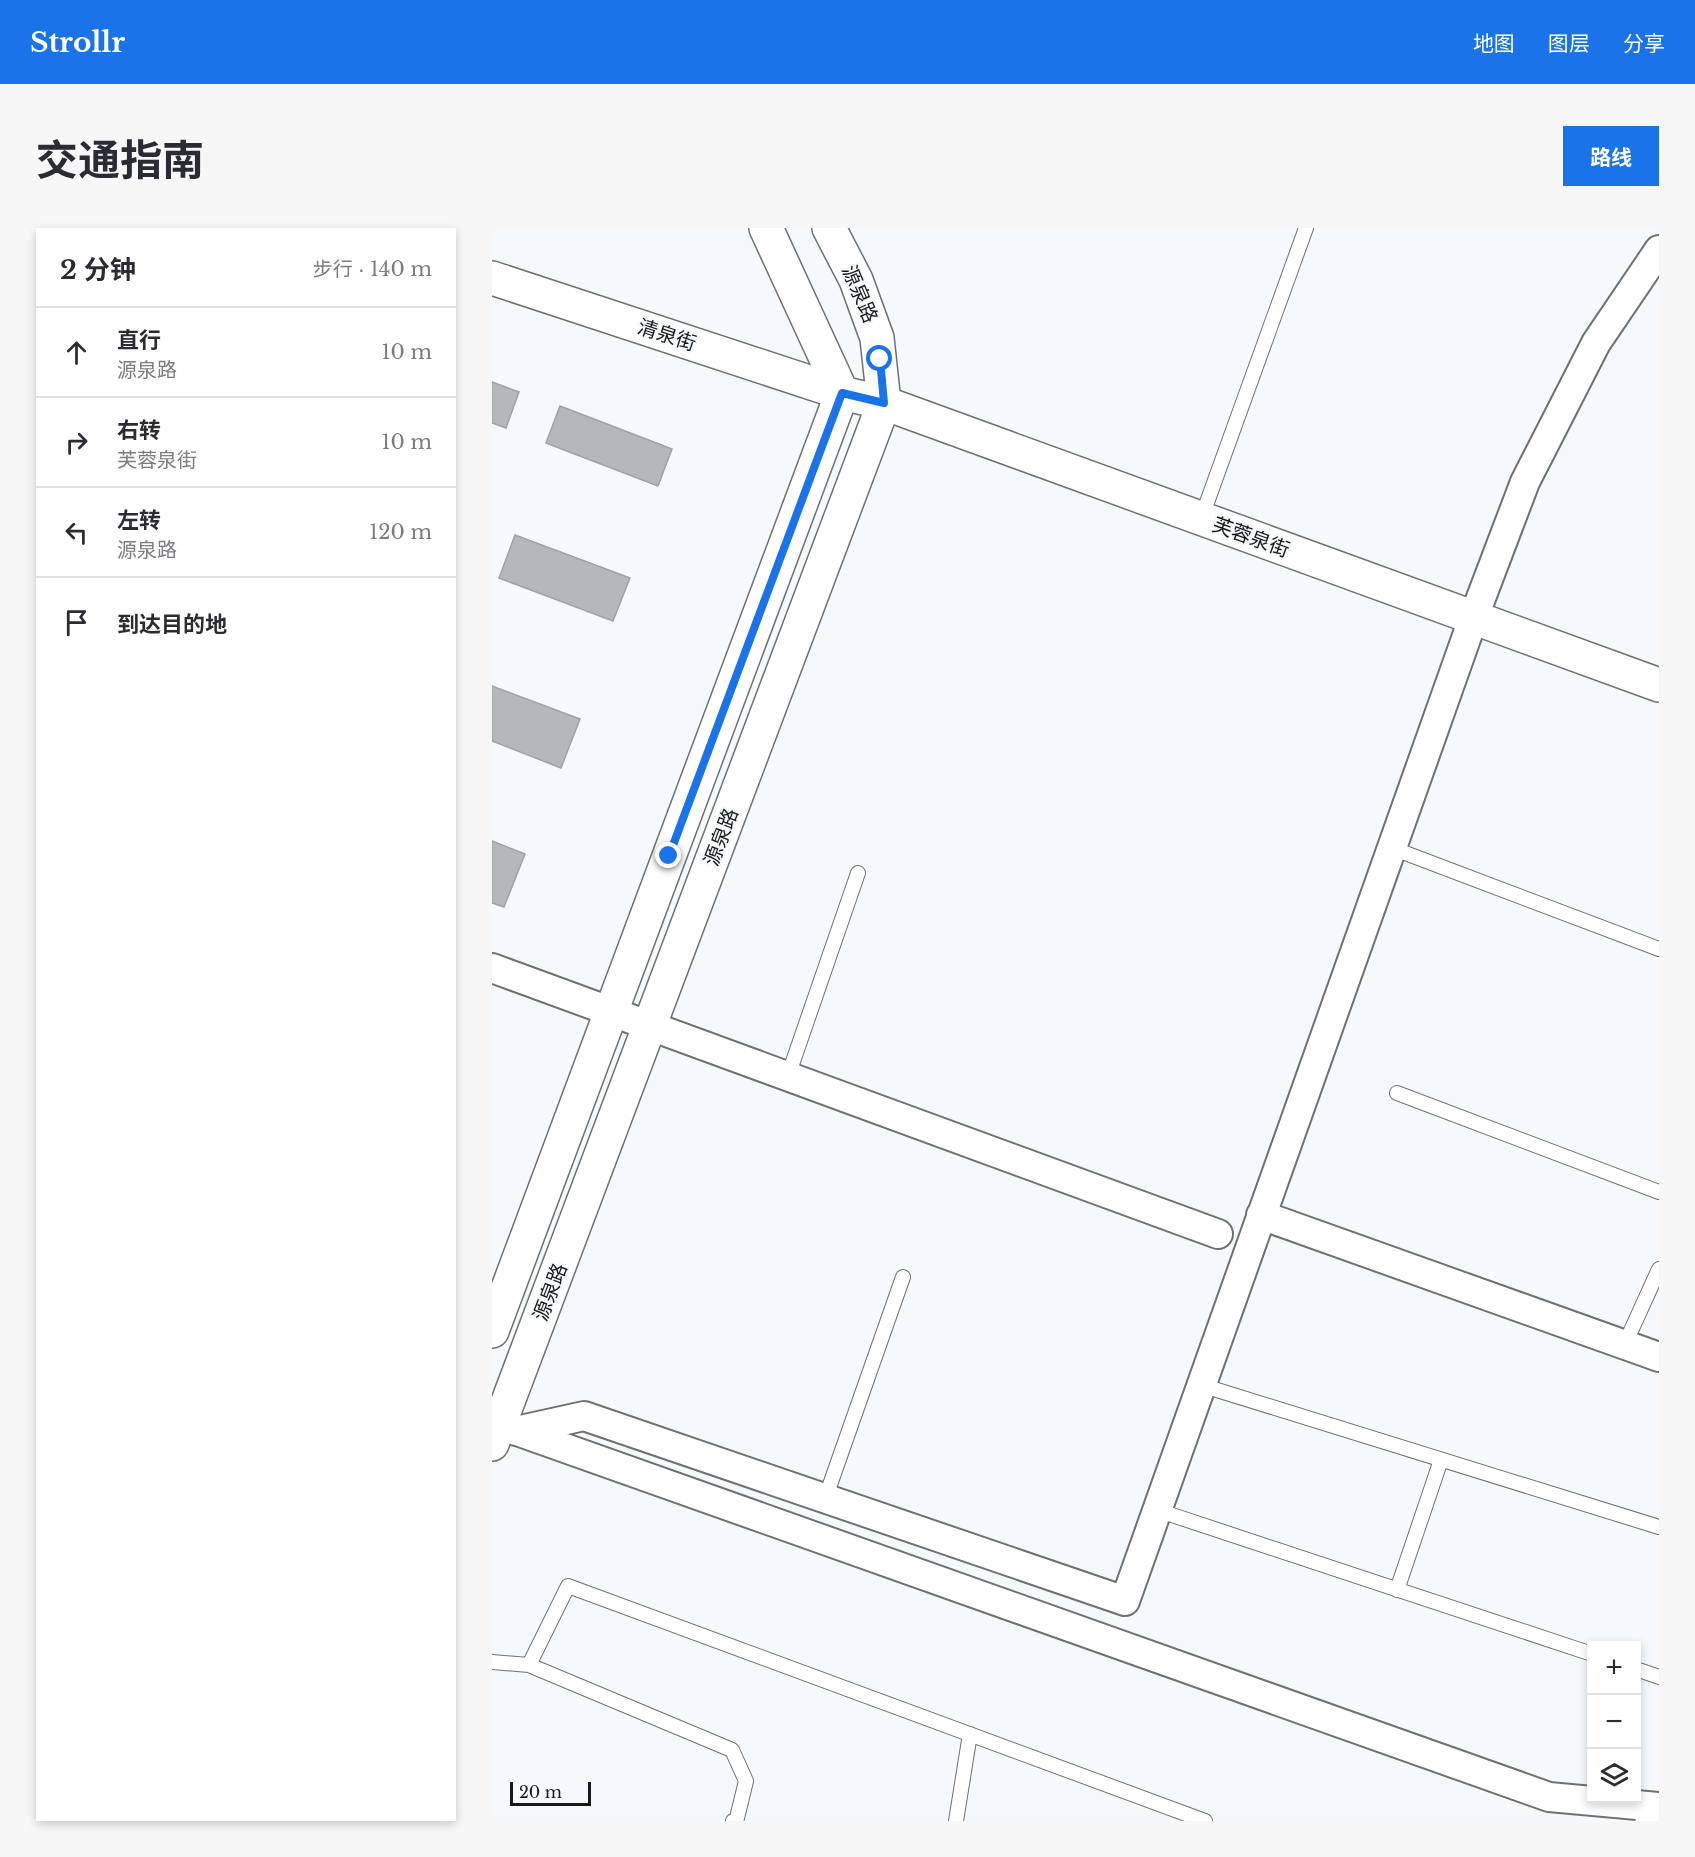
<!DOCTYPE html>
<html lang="zh">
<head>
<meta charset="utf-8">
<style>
	:root { --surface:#fff; --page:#f7f7f7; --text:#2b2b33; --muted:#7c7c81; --line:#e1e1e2; --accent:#1a73e8 }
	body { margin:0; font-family:"Libre Baskerville","Noto Sans SC",serif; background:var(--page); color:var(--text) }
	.controls { position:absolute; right:18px; bottom:18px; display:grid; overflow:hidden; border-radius:0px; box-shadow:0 3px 9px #0003 }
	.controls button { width:54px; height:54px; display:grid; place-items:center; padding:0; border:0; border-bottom:2px solid var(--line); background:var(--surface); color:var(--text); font:30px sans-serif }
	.scale { position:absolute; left:18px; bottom:15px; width:81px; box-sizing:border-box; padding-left:6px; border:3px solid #171819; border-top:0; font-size:16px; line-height:21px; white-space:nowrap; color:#171819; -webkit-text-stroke:4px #f6f9fb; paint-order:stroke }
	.stop { position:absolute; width:18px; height:18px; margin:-14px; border:4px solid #1a73e8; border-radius:50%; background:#fff }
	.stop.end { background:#1a73e8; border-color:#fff; box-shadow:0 2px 6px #0008 }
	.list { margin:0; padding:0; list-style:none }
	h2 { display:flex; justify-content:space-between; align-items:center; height:78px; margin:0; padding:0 24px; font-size:26px }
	h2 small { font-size:20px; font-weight:400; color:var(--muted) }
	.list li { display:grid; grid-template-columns:39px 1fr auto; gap:18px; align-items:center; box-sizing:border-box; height:90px; padding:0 24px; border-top:2px solid var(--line) }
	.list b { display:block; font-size:22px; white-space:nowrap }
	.list p { margin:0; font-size:20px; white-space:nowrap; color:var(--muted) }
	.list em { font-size:20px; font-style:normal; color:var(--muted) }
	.icon { flex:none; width:33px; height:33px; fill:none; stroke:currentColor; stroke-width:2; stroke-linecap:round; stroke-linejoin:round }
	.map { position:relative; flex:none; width:1167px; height:1593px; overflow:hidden; border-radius:0px }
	header { display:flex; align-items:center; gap:36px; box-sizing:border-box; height:84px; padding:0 30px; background:var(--accent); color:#fff }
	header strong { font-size:28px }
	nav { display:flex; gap:33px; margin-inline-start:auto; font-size:21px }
	.intro { display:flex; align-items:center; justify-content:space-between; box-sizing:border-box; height:144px; padding:0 36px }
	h1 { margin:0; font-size:42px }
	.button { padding:15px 27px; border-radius:0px; background:var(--accent); color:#fff; font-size:21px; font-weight:700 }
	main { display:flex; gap:36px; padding:0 36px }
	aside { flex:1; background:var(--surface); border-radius:0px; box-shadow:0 3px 9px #0003 }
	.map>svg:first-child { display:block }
</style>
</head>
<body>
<header>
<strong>Strollr</strong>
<nav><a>地图</a><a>图层</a><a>分享</a></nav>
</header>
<div class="intro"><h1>交通指南</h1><a class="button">路线</a></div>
<main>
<aside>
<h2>2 分钟<small>步行 · 140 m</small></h2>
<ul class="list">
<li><svg class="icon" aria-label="ahead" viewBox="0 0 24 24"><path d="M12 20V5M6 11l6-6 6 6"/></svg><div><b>直行</b><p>源泉路</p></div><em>10 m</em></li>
<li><svg class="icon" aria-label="right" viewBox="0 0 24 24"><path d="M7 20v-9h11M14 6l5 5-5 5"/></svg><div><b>右转</b><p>芙蓉泉街</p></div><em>10 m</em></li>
<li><svg class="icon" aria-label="left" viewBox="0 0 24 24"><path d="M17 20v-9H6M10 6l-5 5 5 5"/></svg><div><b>左转</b><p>源泉路</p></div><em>120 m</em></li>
<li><svg class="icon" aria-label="arrive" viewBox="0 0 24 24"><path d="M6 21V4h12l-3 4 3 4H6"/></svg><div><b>到达目的地</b></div></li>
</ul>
</aside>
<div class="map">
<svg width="1167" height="1593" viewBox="0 0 1167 1593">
	<rect width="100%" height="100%" fill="#f6f9fb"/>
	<!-- building -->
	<path fill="#b5b8ba" stroke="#9fa2a4" stroke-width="1.5" d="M0,154L27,164L14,200L0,195Z
		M68,178L180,221L166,258L54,215Z
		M23,307L138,350L121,393L7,350Z
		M0,458L88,491L69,540L0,513Z
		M0,613L33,626L12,679L0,675Z"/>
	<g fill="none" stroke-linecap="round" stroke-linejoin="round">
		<!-- service casing -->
		<g stroke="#6e7172" stroke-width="16">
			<path id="service" d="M709,291L814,0
				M900,620L1167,721
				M296,848L366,645
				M905,865L1167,964
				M1133,1116L1167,1041
				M709,1157L1167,1299
				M333,1271L411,1049
				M665,1282L1100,1426
				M905,1362L949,1232
				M0,1434L37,1437L76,1358L713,1593
				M37,1437L240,1522L254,1553L245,1590L241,1593
				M1144,1441L1167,1449
				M464,1593L478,1506"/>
		</g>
		<!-- minor casing -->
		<g stroke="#6e7172" stroke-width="32">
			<path id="minor" d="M0,740L726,1006
				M769,987L1167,1129
				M24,1203L92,1188L633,1373L981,391L1033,254L1104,115L1167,22
				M25,1203L1057,1569L1167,1579"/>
		</g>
		<!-- tertiary casing -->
		<g stroke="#6e7172" stroke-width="36">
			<path id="tertiary" d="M0,50L350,165L392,175L1167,457
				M0,1103L350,165L274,0
				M0,1216L392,175L385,110L364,52L337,0
				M1160,1593L1167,1585"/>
		</g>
		<!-- service -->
		<use href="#service" stroke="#fff" stroke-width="14"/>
		<!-- minor -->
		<use href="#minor" stroke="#fff" stroke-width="28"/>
		<!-- tertiary -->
		<use href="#tertiary" stroke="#fff" stroke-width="33"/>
	</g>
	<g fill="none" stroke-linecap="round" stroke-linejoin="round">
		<!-- route -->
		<path stroke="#1a73e8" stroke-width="8" d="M177,628L350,165L392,175L388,131"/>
	</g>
	<g text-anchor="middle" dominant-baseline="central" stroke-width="4.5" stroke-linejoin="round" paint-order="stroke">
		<!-- street labels -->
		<g font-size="20" fill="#171819" stroke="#f6f9fb">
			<text transform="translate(368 66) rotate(67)">源泉路</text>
			<text transform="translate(175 107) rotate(18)">清泉街</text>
			<text transform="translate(759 309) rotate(20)">芙蓉泉街</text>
			<text transform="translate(229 609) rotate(-69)">源泉路</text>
			<text transform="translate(58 1064) rotate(-69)">源泉路</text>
		</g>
	</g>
</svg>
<div class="controls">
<button>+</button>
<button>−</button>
<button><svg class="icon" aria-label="layers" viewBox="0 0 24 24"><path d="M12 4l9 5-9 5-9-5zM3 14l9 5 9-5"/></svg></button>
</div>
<div class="scale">20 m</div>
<div class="stop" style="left:388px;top:131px"></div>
<div class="stop end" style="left:177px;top:628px"></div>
</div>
</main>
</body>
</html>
